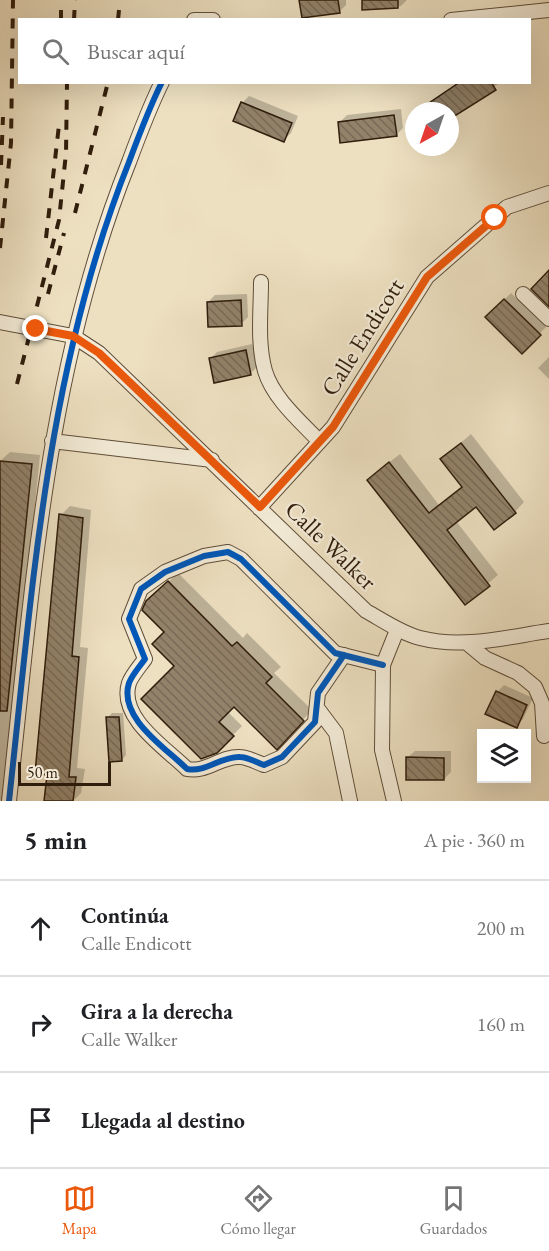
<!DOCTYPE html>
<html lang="es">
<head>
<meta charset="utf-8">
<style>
	:root { --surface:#fff; --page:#f6f6f6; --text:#202124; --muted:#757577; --line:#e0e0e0; --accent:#ea580c }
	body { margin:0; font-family:"EB Garamond",serif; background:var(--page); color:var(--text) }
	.controls { position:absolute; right:18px; bottom:18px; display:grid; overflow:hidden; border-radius:0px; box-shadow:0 6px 24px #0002 }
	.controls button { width:54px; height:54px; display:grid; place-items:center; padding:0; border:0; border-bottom:2px solid var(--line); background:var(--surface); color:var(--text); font:30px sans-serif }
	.compass { position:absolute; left:405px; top:102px; width:54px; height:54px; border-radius:50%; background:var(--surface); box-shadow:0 6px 24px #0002; rotate:220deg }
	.scale { position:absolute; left:18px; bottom:15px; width:93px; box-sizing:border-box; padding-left:6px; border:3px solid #301d0c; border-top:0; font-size:16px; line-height:21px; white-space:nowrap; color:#301d0c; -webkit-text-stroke:4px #f3ebd7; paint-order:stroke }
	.stop { position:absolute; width:18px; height:18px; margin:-14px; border:4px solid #ea580c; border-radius:50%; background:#fff }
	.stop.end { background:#ea580c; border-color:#fff; box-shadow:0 2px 6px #0008 }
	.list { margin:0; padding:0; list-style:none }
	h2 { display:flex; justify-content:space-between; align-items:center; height:78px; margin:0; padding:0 24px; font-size:26px }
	h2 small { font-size:20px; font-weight:400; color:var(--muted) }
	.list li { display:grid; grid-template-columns:39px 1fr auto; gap:18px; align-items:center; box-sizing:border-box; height:96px; padding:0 24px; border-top:2px solid var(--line) }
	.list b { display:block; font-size:22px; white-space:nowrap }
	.list p { margin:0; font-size:20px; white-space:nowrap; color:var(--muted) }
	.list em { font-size:20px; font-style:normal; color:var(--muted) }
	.icon { flex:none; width:33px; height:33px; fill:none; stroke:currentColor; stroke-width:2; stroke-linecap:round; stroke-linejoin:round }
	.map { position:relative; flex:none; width:549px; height:801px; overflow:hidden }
	.search { position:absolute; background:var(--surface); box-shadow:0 6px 24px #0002; left:18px; right:18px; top:18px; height:66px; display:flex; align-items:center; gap:15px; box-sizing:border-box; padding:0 21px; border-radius:0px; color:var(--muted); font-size:22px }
	.sheet { height:366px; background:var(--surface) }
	nav { display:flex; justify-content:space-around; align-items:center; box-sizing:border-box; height:84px; border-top:2px solid var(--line); background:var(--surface); font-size:16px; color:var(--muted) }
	nav a { display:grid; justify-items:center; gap:3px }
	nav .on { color:var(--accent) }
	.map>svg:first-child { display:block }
</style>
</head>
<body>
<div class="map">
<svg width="549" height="801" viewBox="0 0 549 801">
	<defs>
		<pattern id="building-back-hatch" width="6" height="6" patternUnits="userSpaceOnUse" patternTransform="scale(1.5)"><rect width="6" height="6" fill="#92826a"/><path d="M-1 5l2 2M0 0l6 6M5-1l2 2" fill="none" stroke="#786a56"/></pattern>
	</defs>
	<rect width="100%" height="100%" fill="#ede0c1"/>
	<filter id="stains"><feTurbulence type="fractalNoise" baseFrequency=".00333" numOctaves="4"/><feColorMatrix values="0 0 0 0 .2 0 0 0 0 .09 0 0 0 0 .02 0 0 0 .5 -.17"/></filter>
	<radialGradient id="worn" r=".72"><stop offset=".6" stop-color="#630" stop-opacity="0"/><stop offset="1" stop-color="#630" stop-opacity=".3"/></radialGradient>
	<!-- shadow -->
	<path fill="#0003" d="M301,0H346V5L339,12Z
		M363,0H407L401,6L364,8Z
		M459,82H501L450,117V111H435L430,103Z
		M249,96L298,116L291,133L284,140L242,103Z
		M401,109L403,128L396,135L340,122L347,115Z
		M511,293L546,327L522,352L487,317Z
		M247,294L248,317L241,324L208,302L215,295Z
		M252,344L258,366L251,373L210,359L217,352Z
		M549,357V379L538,368Z
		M471,434L524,502L515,512L477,505L456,521L498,575L465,603L378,471L400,454L439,505L463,486L442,459Z
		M10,452L40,455L6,794L0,801V461Z
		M70,506L91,510L80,647L88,648L77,768L85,769L81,793L73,801H55L48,773L61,515Z
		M178,573L243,638L247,633L281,667L274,673L312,710L277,747L234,705L227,711L242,726L216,752L176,666L157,592Z
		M504,685L533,698L523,719L516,726L497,692Z
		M112,713H123L126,755L122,760L107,718Z
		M415,751H451V772L444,779L407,758Z"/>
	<!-- building -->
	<path fill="url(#building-back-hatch)" stroke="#301d0c" stroke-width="1.5" d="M299,0H338L340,13L302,18Z
		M362,0H398V8L362,10Z
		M460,82H491L496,90L450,119V111H434L429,103Z
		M241,102L292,123L284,142L233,121Z
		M394,115L397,136L340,143L338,122Z
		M549,270V307L531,289Z
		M504,299L541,335L522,354L485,317Z
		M241,300L242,326L208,327L207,302Z
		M246,350L251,375L214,383L209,358Z
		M461,443L516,513L494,530L476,507L447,530L490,586L465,605L367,480L389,462L429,513L462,487L440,459Z
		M0,461L32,464L7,711H0Z
		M59,514L83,518L72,656L79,657L69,777H76L73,801H44L47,775L35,773Z
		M168,581L232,646L237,642L272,677L266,683L304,721L277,750L234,707L219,722L234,736L217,753L201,759L141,699L174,666L152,644L164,632L142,610L146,601Z
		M496,691L527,705L517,728L485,714Z
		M106,717H119L122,761L109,762Z
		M406,757L444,758V780H406Z"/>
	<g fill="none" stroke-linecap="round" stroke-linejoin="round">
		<!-- street casing -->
		<g stroke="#5f4e39" stroke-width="16">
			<path id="street" d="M194,20H213
				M451,20L549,10
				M261,282C261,311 257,343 265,371C273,398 300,421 319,441
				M523,294L549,319
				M0,322L73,336L99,353L366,611C384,621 401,633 420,638C463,649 507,637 549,631
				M52,441L212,460
				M259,508L333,427L427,277L507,207L549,193
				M467,643L485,658L518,673L535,687L542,703L544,736
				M344,655L318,693L315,722L282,757L264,765C256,762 247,757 240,757C221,756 206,773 187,769C166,748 118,718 129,683C132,675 140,666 145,659L129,619L141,589L165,572L204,556L228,552L241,559L335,653L383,665
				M318,709L336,733L350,801
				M9,801C33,584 47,367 129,162C139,135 149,108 162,82
				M394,801L382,750L383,665L397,630"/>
		</g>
		<!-- street -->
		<use href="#street" stroke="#f3ebd7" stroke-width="14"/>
		<!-- rail -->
		<path stroke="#301d0c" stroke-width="4" stroke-dasharray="10 10" stroke-linecap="butt" d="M61,20V0
			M74,20L75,0
			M118,20L120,0
			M1,165L3,117
			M75,213L108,82
			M46,238L59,125
			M0,248L11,143L13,0
			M48,294L64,233
			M17,384L59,220L66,153L67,82"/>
		<!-- cycleway casing -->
		<g stroke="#f3ebd7" stroke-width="10">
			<path id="cycleway" d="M344,655L318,693L315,722L282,757L264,765C256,762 247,757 240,757C221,756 206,773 187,769C166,748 118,718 129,683C132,675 140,666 145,659L129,619L141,589L165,572L204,556L228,552L241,559L335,653L383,665
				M9,801C33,584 47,367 129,162C139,135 149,108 162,82"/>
		</g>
		<!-- cycleway -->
		<use href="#cycleway" stroke="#0057b8" stroke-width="6"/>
	</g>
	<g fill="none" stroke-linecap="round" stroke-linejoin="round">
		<!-- route -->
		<path stroke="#ea580c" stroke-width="8" d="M36,329L73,336L99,353L260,507L333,427L427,277L495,218"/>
	</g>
	<g text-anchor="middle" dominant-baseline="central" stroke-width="4.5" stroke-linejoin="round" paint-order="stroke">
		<!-- street labels -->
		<g font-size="24" fill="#301d0c" stroke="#f3ebd7">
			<text transform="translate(362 337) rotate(-58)">Calle Endicott</text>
			<text transform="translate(331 545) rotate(44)">Calle Walker</text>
		</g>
	</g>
	<rect width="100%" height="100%" filter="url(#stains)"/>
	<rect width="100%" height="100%" fill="url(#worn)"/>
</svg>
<div class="controls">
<button><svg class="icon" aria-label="layers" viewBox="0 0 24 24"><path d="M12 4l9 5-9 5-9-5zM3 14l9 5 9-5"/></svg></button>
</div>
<svg class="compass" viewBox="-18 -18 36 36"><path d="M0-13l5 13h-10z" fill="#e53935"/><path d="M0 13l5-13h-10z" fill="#757577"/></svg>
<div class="scale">50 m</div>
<div class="stop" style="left:495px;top:218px"></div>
<div class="stop end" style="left:36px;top:329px"></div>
<div class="search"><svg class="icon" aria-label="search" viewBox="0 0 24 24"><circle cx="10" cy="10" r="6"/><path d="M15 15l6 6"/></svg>Buscar aquí</div>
</div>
<section class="sheet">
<h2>5 min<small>A pie · 360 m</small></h2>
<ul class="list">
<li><svg class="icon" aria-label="ahead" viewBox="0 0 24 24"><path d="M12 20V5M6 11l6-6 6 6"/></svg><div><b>Continúa</b><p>Calle Endicott</p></div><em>200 m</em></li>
<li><svg class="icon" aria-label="right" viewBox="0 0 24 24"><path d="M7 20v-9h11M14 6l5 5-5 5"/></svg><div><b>Gira a la derecha</b><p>Calle Walker</p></div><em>160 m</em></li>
<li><svg class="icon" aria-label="arrive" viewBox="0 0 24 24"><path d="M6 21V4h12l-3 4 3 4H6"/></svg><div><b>Llegada al destino</b></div></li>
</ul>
</section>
<nav>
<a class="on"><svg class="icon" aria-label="map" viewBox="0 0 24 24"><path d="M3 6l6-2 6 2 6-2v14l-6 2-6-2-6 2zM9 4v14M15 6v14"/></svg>Mapa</a>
<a><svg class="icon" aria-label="directions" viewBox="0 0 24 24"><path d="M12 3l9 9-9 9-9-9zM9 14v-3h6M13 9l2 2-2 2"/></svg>Cómo llegar</a>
<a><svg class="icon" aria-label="saved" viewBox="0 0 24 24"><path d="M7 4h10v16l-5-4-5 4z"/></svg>Guardados</a>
</nav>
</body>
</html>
